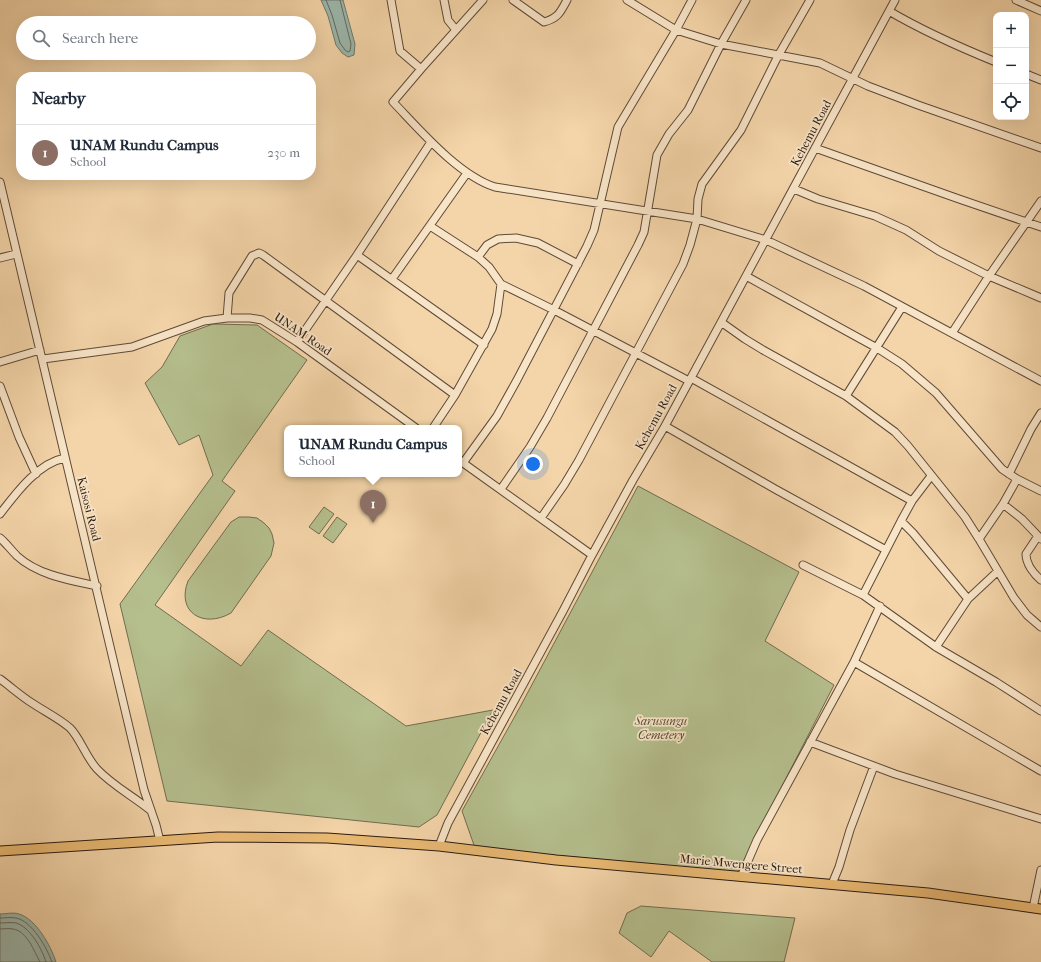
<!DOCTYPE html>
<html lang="en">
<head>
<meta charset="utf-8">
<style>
	:root { --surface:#fff; --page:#f6f6f7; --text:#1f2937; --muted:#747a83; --line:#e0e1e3; --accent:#8f2418 }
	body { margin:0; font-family:"IM FELL French Canon",serif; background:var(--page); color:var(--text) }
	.controls { position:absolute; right:12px; top:12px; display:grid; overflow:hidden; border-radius:8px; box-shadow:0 4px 16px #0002 }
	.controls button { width:36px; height:36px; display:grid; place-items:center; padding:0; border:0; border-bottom:1px solid var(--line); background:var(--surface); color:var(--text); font:20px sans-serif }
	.you { position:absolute; left:533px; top:464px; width:14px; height:14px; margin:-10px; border:3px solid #fff; border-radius:50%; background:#1a73e8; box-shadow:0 0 0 6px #1a73e833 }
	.badge { display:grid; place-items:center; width:26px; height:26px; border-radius:50%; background:var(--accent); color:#fff; font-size:13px; font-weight:700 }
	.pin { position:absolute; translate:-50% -33px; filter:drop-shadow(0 1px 2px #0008) }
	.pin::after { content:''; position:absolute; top:21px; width:14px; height:12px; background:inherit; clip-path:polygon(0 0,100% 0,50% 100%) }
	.popup { position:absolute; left:284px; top:425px; width:178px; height:52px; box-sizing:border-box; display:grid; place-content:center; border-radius:8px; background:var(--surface); filter:drop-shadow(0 1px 3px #0005); font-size:13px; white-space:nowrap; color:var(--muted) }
	.popup b { font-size:15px; color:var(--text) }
	.popup::after { content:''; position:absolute; left:50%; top:100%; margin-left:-8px; border:8px solid transparent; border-top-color:var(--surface) }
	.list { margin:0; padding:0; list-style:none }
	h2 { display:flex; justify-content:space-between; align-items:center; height:52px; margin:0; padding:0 16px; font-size:17px }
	h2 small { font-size:13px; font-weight:400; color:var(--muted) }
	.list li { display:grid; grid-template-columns:26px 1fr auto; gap:12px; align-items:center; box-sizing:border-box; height:56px; padding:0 16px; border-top:1px solid var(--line) }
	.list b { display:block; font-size:15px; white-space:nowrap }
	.list p { margin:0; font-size:13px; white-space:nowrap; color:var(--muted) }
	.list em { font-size:13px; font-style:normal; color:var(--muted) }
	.icon { flex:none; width:22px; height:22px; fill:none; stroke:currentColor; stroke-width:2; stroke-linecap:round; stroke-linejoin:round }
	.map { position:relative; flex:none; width:1041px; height:962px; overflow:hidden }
	.search { position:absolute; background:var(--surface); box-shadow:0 4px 16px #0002; left:16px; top:16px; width:300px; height:44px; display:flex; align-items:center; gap:10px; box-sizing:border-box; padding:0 14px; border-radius:22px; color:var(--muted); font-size:15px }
	.panel { position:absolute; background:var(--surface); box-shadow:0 4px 16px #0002; left:16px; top:72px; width:300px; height:108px; border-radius:16px }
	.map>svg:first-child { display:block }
</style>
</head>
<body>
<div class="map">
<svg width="1041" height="962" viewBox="0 0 1041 962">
	<rect width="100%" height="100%" fill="#f4d5a9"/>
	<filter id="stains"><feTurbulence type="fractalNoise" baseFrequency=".005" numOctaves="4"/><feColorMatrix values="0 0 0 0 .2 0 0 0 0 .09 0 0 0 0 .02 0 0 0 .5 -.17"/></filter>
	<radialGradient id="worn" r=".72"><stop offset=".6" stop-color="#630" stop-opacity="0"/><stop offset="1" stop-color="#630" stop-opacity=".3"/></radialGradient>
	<!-- green -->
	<path fill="#b5be8d" stroke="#706c50" d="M213,324L257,325L307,360L222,481L235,491L155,605L241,666L268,630L406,726L493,710L437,815L419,827L167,801L120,604L213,475L199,435L179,445L145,383L162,367L180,336Z
		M638,486L799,572L765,641L834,685L738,872L475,848L462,811L520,707Z
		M324,507L334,514L319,534L309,527Z
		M239,517H249L257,518L264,523L269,528L272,534L274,543L271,556L231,613C203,629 176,612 188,581L231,522Z
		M337,517L347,524L333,543L323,536Z
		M641,906L795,918L784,962H712L669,931L651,957L619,933L627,913Z"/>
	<!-- water -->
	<path fill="#9cb8ae" stroke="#6f7970" d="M321,0H343L355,44L354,55L348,57L342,53L336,45L328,16Z
		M0,914C6,914 13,912 19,914C36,919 51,946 56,962H0Z"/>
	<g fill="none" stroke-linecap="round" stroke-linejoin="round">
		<!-- shore -->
		<path stroke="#646a60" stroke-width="1" d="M326,0L332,15L340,43L345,50L348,52L350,51L351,44L340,0
			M0,918C5,918 11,917 16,918C32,921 47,948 52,962
			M0,923C5,923 11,922 16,923C30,927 42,949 46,962
			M0,929C4,929 9,928 13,929C27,931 34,951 40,962"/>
		<!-- minor casing -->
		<g stroke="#5e4a38" stroke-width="9">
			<path id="minor" d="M391,0L400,51L421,69
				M444,0L448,20L456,30
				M483,0L421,69L393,102C420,130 458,175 495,187L697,219L766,240L864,286L1041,381
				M513,0L544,22C558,18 560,13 567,0
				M627,0L676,30L721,44L820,63L868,86L918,105L1041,148
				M1016,0L1041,11
				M889,11C923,31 959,47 996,62
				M1026,74L1041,80
				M815,148L959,199L1041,227
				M0,182L144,790L156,825L160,841
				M794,189L818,199L875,216L906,230L939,251L989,276L1041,298
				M430,226L478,257L489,267L501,284L554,310L689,381
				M357,255L484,345
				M478,257L487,245L498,239L516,238L538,243L578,264
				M0,258L16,254
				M746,276L877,348L902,364L936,393L1002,469L1017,479L1041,491
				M392,279L467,173
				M227,318L229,293L252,256L259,253L263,255L455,395
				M721,322L745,339L763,350L846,396L895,432L908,446L965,517L979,539L1014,598L1027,615L1041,627
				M952,333L989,276L1041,201
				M297,342L357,255L431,142
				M43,359L132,347L204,321L227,318H250L262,320L297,342L416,428
				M0,362L40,350
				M691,378L912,501
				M0,386L19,437L36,474
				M846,396L902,307
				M665,426L775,489L886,550
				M433,428L455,395L492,329L497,314L501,284
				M459,460L592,555
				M463,463L497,416L517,380L587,246L594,230L618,127L676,30L692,0
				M1009,474L1031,429L1041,413
				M501,489L530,447L547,418L638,245L644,232L657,155L669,134L688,110L721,44L746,0
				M1003,504L1022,519L1041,539
				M0,514C16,493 38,463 65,458
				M541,518L564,485L579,460L683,264L690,245L697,219L698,199L702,184L741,130L778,56L810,0
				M901,521L913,533L968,599
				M1038,536L1026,554C1026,564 1034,574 1041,580
				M0,538C6,543 11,550 17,556C38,575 69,580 97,586
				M979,539L1003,504L1017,479
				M803,565L863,595L936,647L996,682L1041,711
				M863,595L901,521L912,501L931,476
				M936,647L968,599L998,571
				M854,662L1041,771
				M0,679C11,687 21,696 32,703C44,711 60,719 70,728C80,738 86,757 97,769C113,786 133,796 150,810
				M810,742L895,774L1041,819
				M439,846L448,823L563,611L592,555L633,480L665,426L895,0
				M741,877L757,840L854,662L880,606
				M832,884L839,867L850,830L874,766
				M1033,908L1041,870"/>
		</g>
		<!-- major casing -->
		<g stroke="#2c1b12" stroke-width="11">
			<path id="major" d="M0,851L218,837L327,838L439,846L556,860L928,893L1041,909"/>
		</g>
		<!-- minor -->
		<use href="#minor" stroke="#f8e4c7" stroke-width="7"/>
		<!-- major -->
		<use href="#major" stroke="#eaba74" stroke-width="9"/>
	</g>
	<g text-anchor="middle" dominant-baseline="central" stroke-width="3.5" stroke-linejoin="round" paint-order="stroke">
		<!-- street labels -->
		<g font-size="12" fill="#2c1b12" stroke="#f8e4c7">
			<text transform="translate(811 133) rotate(-62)">Kehemu Road</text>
			<text transform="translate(303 334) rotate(34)">UNAM Road</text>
			<text transform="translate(656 417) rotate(-61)">Kehemu Road</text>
			<text transform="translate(89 509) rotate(76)">Kaisosi Road</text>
			<text transform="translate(501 702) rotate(-61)">Kehemu Road</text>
			<text transform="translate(741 864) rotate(5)">Marie Mwengere Street</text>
		</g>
		<!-- park labels -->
		<g font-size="12" font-style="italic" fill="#554c37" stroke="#f8e4c7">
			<text x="661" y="721">Sarusungu<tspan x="661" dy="14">Cemetery</tspan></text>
		</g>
	</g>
	<rect width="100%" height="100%" filter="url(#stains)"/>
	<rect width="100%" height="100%" fill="url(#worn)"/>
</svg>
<div class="controls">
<button>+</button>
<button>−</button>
<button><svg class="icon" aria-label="locate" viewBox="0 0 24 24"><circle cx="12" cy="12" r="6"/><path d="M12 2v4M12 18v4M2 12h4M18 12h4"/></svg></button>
</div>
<div class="you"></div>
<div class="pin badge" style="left:373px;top:523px;background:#8d6e63">1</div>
<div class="popup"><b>UNAM Rundu Campus</b>School</div>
<div class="search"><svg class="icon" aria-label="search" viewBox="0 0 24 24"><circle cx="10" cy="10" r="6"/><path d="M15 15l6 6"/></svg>Search here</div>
<section class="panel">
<h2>Nearby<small></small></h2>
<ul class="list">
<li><span class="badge" style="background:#8d6e63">1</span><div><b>UNAM Rundu Campus</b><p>School</p></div><em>230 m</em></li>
</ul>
</section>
</div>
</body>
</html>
